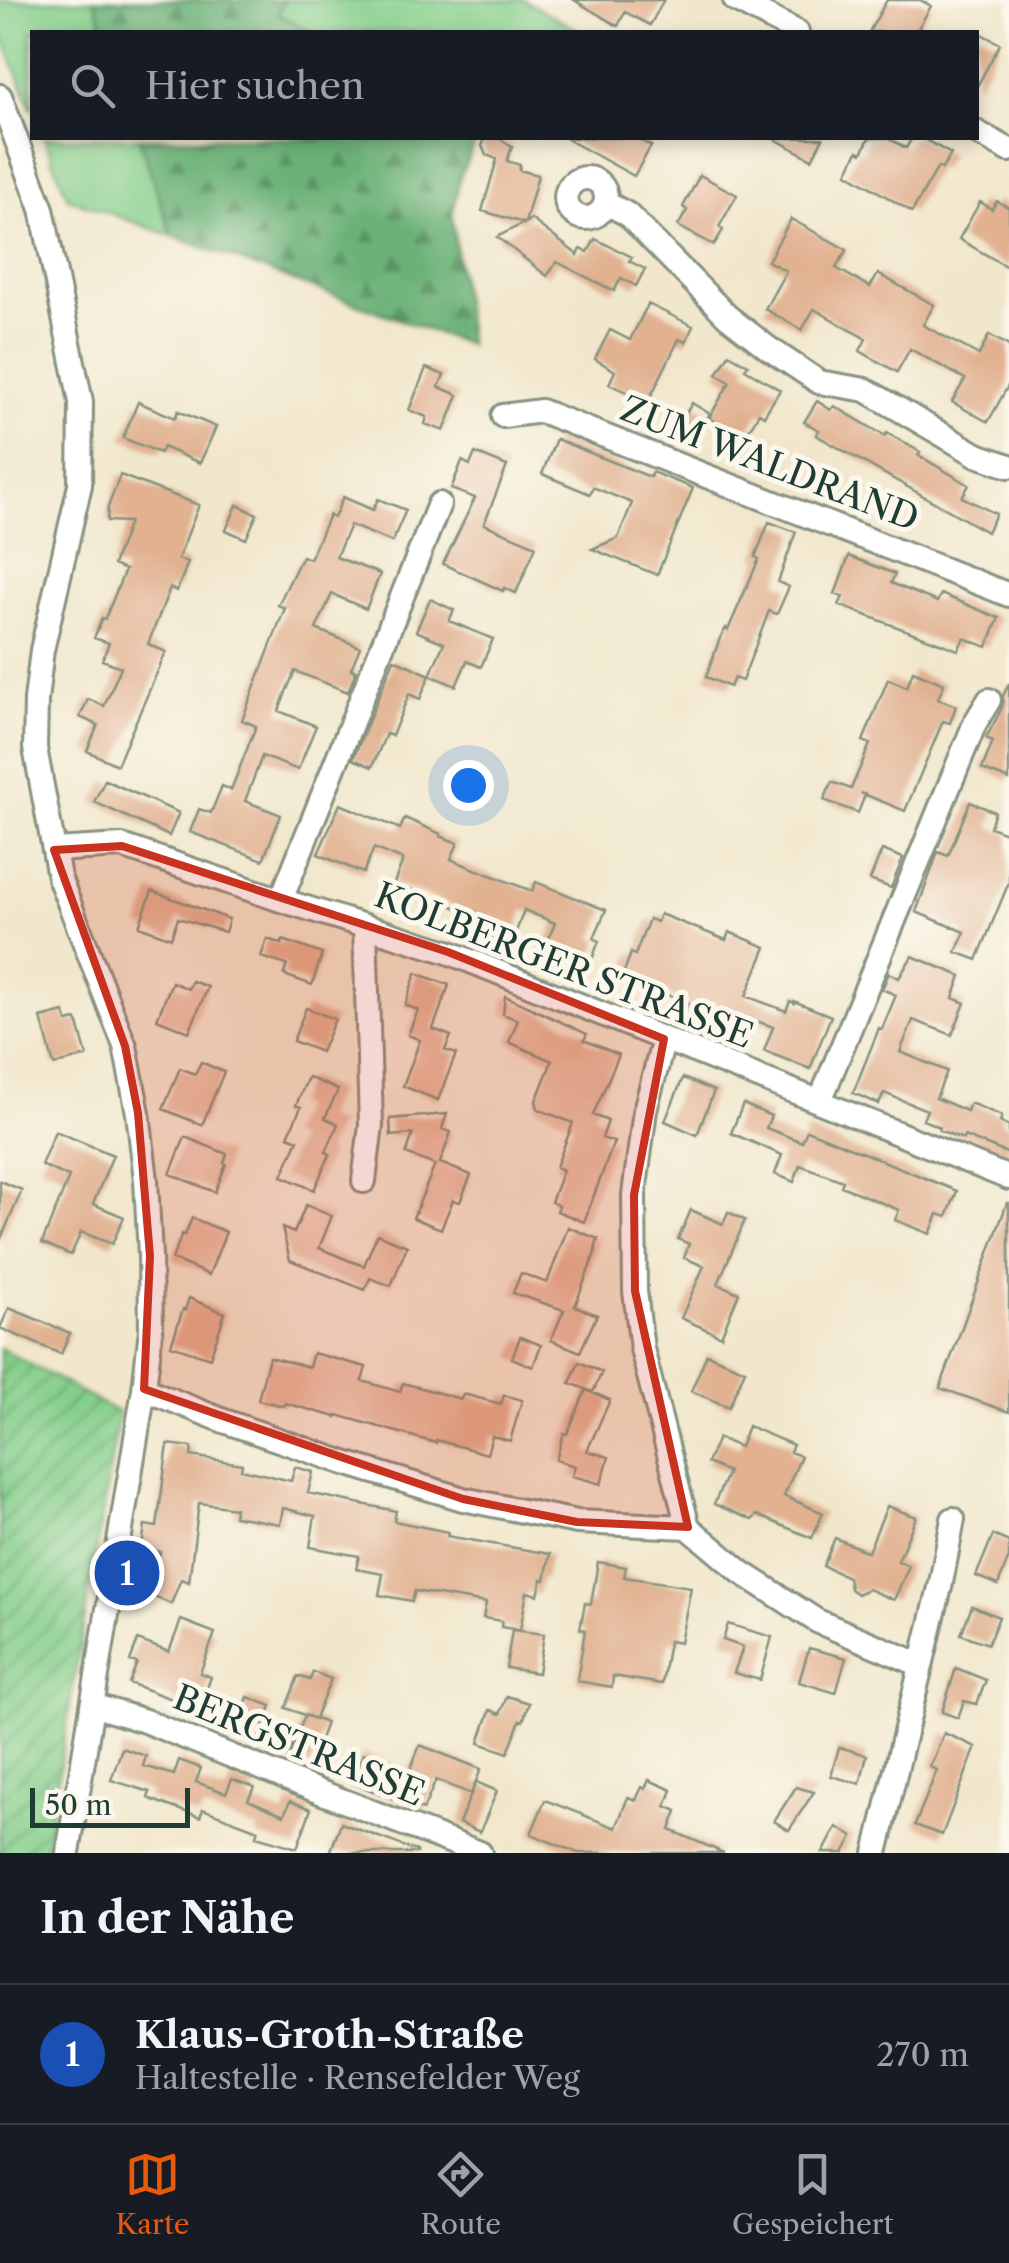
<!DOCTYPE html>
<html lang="de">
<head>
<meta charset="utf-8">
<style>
	:root { --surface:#171b24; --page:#242831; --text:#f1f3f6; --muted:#9ea1a6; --line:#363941; --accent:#ea580c }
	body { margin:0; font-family:"Libre Caslon Text",serif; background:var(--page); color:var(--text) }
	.scale { position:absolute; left:30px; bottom:25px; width:160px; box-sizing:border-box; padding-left:10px; border:5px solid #1f3d34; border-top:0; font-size:28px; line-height:35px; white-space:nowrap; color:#1f3d34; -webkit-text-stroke:8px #fbf7ec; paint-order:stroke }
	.you { position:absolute; left:468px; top:785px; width:35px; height:35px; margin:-25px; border:8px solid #fff; border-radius:50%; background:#1a73e8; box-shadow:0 0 0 15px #1a73e833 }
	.badge { display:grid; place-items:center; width:65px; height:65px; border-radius:50%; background:var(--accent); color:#fff; font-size:32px; font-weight:700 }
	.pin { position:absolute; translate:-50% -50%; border:5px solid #fff; box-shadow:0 2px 10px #0006 }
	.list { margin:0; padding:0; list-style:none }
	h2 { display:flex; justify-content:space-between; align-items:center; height:130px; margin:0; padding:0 40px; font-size:42px }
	h2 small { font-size:32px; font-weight:400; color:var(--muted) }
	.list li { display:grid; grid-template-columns:65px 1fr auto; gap:30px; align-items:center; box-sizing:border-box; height:140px; padding:0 40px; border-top:2px solid var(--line) }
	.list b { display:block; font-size:38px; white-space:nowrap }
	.list p { margin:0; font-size:32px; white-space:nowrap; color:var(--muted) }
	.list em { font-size:32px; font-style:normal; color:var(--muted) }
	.icon { flex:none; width:55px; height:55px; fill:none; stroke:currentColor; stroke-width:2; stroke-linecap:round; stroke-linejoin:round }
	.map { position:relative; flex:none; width:1009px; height:1853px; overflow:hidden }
	.search { position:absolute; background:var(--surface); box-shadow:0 5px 15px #0003; left:30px; right:30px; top:30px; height:110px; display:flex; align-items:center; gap:25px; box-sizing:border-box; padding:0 35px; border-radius:0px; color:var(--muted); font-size:38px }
	.sheet { height:270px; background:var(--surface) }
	nav { display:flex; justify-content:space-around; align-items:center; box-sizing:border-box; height:140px; border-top:2px solid var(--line); background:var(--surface); font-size:28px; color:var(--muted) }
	nav a { display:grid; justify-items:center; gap:5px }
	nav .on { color:var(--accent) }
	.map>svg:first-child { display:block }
</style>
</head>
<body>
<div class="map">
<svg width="1009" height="1853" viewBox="0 0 1009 1853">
	<defs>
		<pattern id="forest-firs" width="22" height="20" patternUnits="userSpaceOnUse" patternTransform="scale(2.5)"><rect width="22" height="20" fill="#6cb278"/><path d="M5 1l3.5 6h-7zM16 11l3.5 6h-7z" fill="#589263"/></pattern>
		<pattern id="garden-furrows" width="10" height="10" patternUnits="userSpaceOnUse" patternTransform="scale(2.5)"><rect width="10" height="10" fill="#85cf8c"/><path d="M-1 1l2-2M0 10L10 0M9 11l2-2" fill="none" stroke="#6ca973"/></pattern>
	</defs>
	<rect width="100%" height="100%" fill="#fbf7ec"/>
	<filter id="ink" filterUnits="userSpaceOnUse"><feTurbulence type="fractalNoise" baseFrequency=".01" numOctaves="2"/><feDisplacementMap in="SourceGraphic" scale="20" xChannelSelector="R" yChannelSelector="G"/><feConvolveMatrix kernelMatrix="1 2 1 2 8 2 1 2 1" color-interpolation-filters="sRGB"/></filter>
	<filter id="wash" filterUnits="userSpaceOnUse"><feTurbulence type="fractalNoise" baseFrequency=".0048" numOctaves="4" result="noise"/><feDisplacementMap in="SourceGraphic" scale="40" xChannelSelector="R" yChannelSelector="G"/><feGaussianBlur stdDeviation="2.25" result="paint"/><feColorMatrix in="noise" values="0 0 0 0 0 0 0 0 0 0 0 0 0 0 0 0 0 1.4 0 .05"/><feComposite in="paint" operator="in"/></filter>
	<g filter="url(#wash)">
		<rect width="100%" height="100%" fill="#f1e7cc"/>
		<!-- grass -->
		<path fill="#85cf8c" stroke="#528660" stroke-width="2.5" d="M0,0H94L105,32H32V110L0,30Z
			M284,0H524L582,32H311L277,14Z
			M44,138H139L172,236L68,198Z"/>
		<!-- forest -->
		<path fill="url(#forest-firs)" stroke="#467856" stroke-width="2.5" d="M94,0H284L278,14L311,32H105Z
			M139,138H477L460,177L452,218L469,345L172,236Z"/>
		<!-- garden -->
		<path fill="url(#garden-furrows)" stroke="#528660" stroke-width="2.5" d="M0,1348L119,1413L45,1853H0Z"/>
		<g id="blocks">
			<!-- building -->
			<path fill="#e1b190" d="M574,0H664L650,25L625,12L618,26Z
				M887,0H920L931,6L916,32H869Z
				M976,31L1000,44L976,88Z
				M485,138H499L512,147L507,161L520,165L519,170L538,175L525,223L531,219L578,255L581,249L588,252L595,239L632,257L629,261L645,269L636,286L621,278L614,291L557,262L547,276L497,237L524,223L482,211L497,159L486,155L482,146Z
				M565,138H635L651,146L634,176Z
				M773,138H823L812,159Z
				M869,138H888L906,148L912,138H922L951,154L942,169L938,167L912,212L847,173L858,151L862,153Z
				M700,175L737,195L719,227L723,230L714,245L678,226L687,210L683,207Z
				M997,201L1009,208V268L959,239L980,202L992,209Z
				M791,219L847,250L836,268L870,287L878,274L934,305L923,325L979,355L989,335L1009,346V384L988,422L952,402L965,379L910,349L897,372L860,351L866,339L814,309L802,330L765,309L786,271L768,261Z
				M648,304L693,326L686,342L679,339L648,402L609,384L615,371L595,359L610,330L630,340Z
				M729,354L748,365L745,369L780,390L764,416L759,413L744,438L709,418L730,382L717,374Z
				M426,368L444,375L439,387L458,395L444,431L425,424L427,417L409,410Z
				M817,401L831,410L834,406L885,436L887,433L920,452L918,455L969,485L962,497L996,514L987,532L816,435L819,430L804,422Z
				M138,402L175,418L178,411L216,427L200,463L163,447L160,453L123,438Z
				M692,403L710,414L699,431L682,420Z
				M556,439L650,477L652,472L693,488L657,575L592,549L618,538L632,503L593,487L590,494L542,474Z
				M475,453L507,466L484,524L536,546L516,593L504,588L503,591L443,564L475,498L451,489L462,461L470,465Z
				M120,475L199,505L178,559L188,562L177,591L170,588L148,644L166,652L117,765L87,751L98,725L80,717L88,699L104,706L121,667L102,660L109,643L94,638L102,618L105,619L125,570L113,565L129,522L107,521L108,507Z
				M343,497L373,510L378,499L406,510L392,542L350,525L336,557L380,574L366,609L332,594L316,629L360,647L351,669L356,671L348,692L295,671L286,692L279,711L316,726L298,770L262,756L245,801L281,815L263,860L190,832L199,809L211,813L222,786L231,790L256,726L242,720L285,608L278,605L302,556L310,559L329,515L334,518Z
				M237,505L257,514L246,539L226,530Z
				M769,522L796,532L778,582L789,587L777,614L769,611L742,681L734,678L730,687L706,677L720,638L726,628L728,630L759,559L755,557Z
				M849,556L895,574L891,583L937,602L941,594L999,618L987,647L964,638L958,650L839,605L843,597L835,594Z
				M430,599L454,610L449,621L493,639L481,667L467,661L456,686L430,675L444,643L416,631Z
				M394,659L430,675L420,699L409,694L392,736L386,734L372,767L353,759Z
				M913,671L944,684L938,699L956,706L950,723L943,721L905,811L861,793L865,795L858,813L824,800L832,782L851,789L870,744L863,741L888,679L907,687Z
				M1009,683V780L982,769L993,741L986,738L1002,708L1003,696Z
				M105,780L179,813L169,836L94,802Z
				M970,802L995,812L990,827L1009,834V882L977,960L956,952L965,932L916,912L938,852L948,856Z
				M340,804L400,829L405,818L441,834L440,836L458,843L451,859L472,868L532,891L536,882L606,910L594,938L599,941L591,962L546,944L555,923L524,910L510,948L464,930L470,913L394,883L403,860L374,848L363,873L318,854Z
				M882,850L903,858L891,888L870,880Z
				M152,891L229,919L225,932L178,918L171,938L139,926Z
				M660,914L726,940L729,932L766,947L746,996L786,1011L790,1001L794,1003V1001L831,1016L810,1069L764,1051L773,1027L743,1016L740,1023L711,1011L707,1023L684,1014L688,1003L622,977L631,953L635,955L649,919L657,922Z
				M267,939L282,944L283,940L322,954L312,985L284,975L287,965L261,957Z
				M912,956L961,976L953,998L965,1003L952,1035L913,1020L900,1052L947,1071L936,1098L967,1111L970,1103L1002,1116L1000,1122L1009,1126V1154L964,1136L963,1139L939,1130L940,1127L923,1120L927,1110L884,1093L879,1104L853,1093L879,1028L882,1029L896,995L882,989L889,973L899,978Z
				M416,973L449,985L433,1029L451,1036L445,1050L456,1054L438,1100L403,1086L420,1040L408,1035L418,1010L405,1005Z
				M192,981L208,987L189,1032L157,1019L172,982L188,989Z
				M505,996L587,1034L584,1040L619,1055L593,1115L608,1121L602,1138L614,1142L584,1222L557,1211L559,1206L551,1202L563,1170L556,1167L573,1123L538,1109L536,1101L552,1061L509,1042L518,1020L503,1014Z
				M306,1008L335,1019L321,1052L293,1041Z
				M64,1012L67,1022L77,1020L87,1056L54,1065L41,1018Z
				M201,1062L224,1072L202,1125L163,1109L180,1068L195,1074Z
				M308,1077L338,1090L325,1118L338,1124L326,1152L330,1154L314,1190L282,1176L298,1140L288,1136L301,1107L296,1105Z
				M683,1078L714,1091L697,1135L665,1121Z
				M743,1104L771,1116L766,1128L802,1142L807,1130L957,1191L947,1217L938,1214L930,1234L895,1220L899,1210L841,1186L843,1181L800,1165L794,1182L775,1174L782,1155L731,1133Z
				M447,1114L442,1129L451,1132L440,1163L471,1175L460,1202L453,1200L441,1229L413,1218L435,1165L406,1154L413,1134L391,1136L390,1119Z
				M55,1131L113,1155L93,1204L124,1217L112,1244L81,1232L71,1255L42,1243L69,1177L41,1165Z
				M185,1137L227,1154L224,1163L226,1164L215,1192L170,1174Z
				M0,1181L22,1190L0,1241Z
				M1007,1203H1009V1412L940,1388Z
				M306,1205L332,1216L319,1248L348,1260L364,1266L377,1234L407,1246L391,1286L370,1278L365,1290L290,1260L282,1228L294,1233Z
				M691,1210L723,1224L728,1212L745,1220L718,1284L739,1293L721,1336L681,1318L704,1266L684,1258L689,1244L678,1239Z
				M192,1218L226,1232L209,1275L172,1259L182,1234L185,1235Z
				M568,1227L598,1239L595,1250H596L575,1306L597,1315L580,1352L551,1340L564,1310L513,1293L521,1273L547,1283Z
				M189,1298L225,1313L210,1358L171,1345L183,1309L185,1310Z
				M9,1308L70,1333L61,1354L0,1328Z
				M520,1337L541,1345L533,1367L512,1358Z
				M313,1353L366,1367L362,1381L400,1392L403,1383L461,1399L463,1394L501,1404L504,1395L522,1400L510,1441L492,1436L487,1454L436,1440V1443L337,1415L336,1417L285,1403L284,1406L258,1400L269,1357L309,1367Z
				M707,1354L745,1370L729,1407L691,1391Z
				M579,1362L602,1372L593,1392L570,1383Z
				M586,1390L610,1400L587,1451L609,1457L601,1484L572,1476L575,1466L556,1460L564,1433L567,1434Z
				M748,1426L793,1445L790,1452L801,1456L784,1496L823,1513L812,1538L757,1515L752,1520L714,1504L728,1472L707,1463L718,1438L740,1447Z
				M168,1444L192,1447L191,1456L242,1464L241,1469L291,1481L295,1467L313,1472L308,1493L396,1511L394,1521L448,1532L447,1536L550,1554L545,1580L542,1579L538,1595L527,1592L520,1630L501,1627L502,1621L483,1618L486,1603L415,1591L412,1601L379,1595L383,1574L356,1569L359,1556L310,1547L315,1516L283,1508L280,1524L234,1516L235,1508L199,1503L189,1582L181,1579L171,1604L143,1592L160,1552L142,1547L145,1525L157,1527Z
				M887,1506L916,1517L898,1561L909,1566L894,1600L868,1589L857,1594L850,1589L848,1577L823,1566L835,1538L868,1552Z
				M993,1535L1009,1542V1557L998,1585L976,1576Z
				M598,1562L626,1567L624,1577L691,1587L680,1643L669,1641L662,1684L613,1676L612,1687L577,1681L585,1630L580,1629L585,1603L591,1604Z
				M972,1606L999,1617L988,1644L961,1634Z
				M181,1620L215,1633L200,1673L211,1677L206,1691L208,1692L198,1719L174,1709L177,1701L129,1683L137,1663L130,1661L138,1640L169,1652Z
				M728,1624L772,1637L760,1680L734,1673L743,1647L723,1640Z
				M512,1630L544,1634L538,1673L506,1668Z
				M809,1648L846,1658L836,1693L799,1682Z
				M956,1668L986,1680L977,1704L964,1701L958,1718L942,1712Z
				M313,1672L331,1679L315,1719L286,1708L298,1676L310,1680Z
				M507,1696L529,1703L523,1721L520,1720L508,1753L479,1743L490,1710L500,1714Z
				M248,1697L271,1706L257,1744L234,1735Z
				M305,1715L326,1723L310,1766L288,1758Z
				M944,1733L976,1747L942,1835L915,1825L937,1770L930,1767Z
				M420,1745L481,1769L471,1794L436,1780L423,1810L352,1783L363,1753L410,1770Z
				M839,1747L867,1755L860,1784L831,1776Z
				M122,1748L146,1756L143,1766L174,1775L179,1760L201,1768L196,1782L226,1793L232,1779L254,1787L248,1800L284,1815L290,1801L311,1809L297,1848L256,1836L258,1830L203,1809L200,1817L166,1805L148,1798L150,1792L111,1780Z
				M649,1780L672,1790L666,1806L677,1811L670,1830L724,1853H578L531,1834L545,1800L616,1828L628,1797L636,1800L642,1787L645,1789Z
				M476,1782L497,1791L480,1832L459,1823Z
				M796,1787L814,1792L789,1830L774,1821Z
				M341,1823L417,1851V1853H330Z
				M837,1827L853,1836L844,1853H823Z"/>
		</g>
	</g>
	<g filter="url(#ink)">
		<use href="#blocks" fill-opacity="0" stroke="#889280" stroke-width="2.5"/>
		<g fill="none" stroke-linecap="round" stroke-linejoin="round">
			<!-- minor casing -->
			<g stroke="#889280" stroke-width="28">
				<path id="minor" d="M735,0L797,32
					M0,96L42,209L81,402L80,485L42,650L36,700L35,748L59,877L125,1046L138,1113L146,1180L150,1256L151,1329L144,1389L68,1853
					M976,132L1009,150
					M566 198a20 20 0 1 1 40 0a20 20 0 1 1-40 0Z
					M606,203L627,214L727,316L768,348L819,382L866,390L977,455L1009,466
					M503,416L541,411L1009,595
					M54,850L122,846L281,900L448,952L1009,1178
					M281,900L439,504
					M664,1039L645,1110L634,1195L635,1291L642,1349L688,1527
					M820,1101L975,723L989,700
					M364,1181L371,1125L365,926
					M144,1389L224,1421L345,1463L463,1499L577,1522L688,1527L741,1572L817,1621L921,1665
					M92,1705L145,1721L320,1792L480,1853
					M876,1853L941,1583L953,1519"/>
			</g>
			<!-- minor -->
			<use href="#minor" stroke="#fff" stroke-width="22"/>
		</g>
	</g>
	<!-- marked area -->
	<path fill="#c8321e" fill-opacity="0.2" stroke="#c8321e" stroke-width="8" stroke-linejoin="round" d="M122,846L448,952L664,1039L634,1195L635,1291L688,1527L577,1522L463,1499L144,1389L150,1256L138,1113L125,1046L54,850Z"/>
	<g text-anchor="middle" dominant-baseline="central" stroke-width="10" stroke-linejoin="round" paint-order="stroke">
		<!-- street labels -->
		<g font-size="35" fill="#1f3d34" stroke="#fbf7ec">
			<text transform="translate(770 463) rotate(21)">ZUM WALDRAND</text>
			<text transform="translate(564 965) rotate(21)">KOLBERGER STRASSE</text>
			<text transform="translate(299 1745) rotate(22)">BERGSTRASSE</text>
		</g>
	</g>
</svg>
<div class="scale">50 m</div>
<div class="you"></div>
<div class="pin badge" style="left:127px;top:1573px;background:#1a4fb4">1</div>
<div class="search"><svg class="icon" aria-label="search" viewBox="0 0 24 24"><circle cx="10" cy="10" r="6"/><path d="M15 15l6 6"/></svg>Hier suchen</div>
</div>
<section class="sheet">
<h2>In der Nähe<small></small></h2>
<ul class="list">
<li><span class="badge" style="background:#1a4fb4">1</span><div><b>Klaus-Groth-Straße</b><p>Haltestelle · Rensefelder Weg</p></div><em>270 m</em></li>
</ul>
</section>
<nav>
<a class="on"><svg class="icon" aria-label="map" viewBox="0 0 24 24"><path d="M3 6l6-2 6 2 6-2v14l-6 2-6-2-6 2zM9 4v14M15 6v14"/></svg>Karte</a>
<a><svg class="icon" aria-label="directions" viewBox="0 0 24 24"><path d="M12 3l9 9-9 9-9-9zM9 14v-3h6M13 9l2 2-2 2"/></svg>Route</a>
<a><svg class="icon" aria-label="saved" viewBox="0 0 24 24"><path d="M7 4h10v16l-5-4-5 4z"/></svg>Gespeichert</a>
</nav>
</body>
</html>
